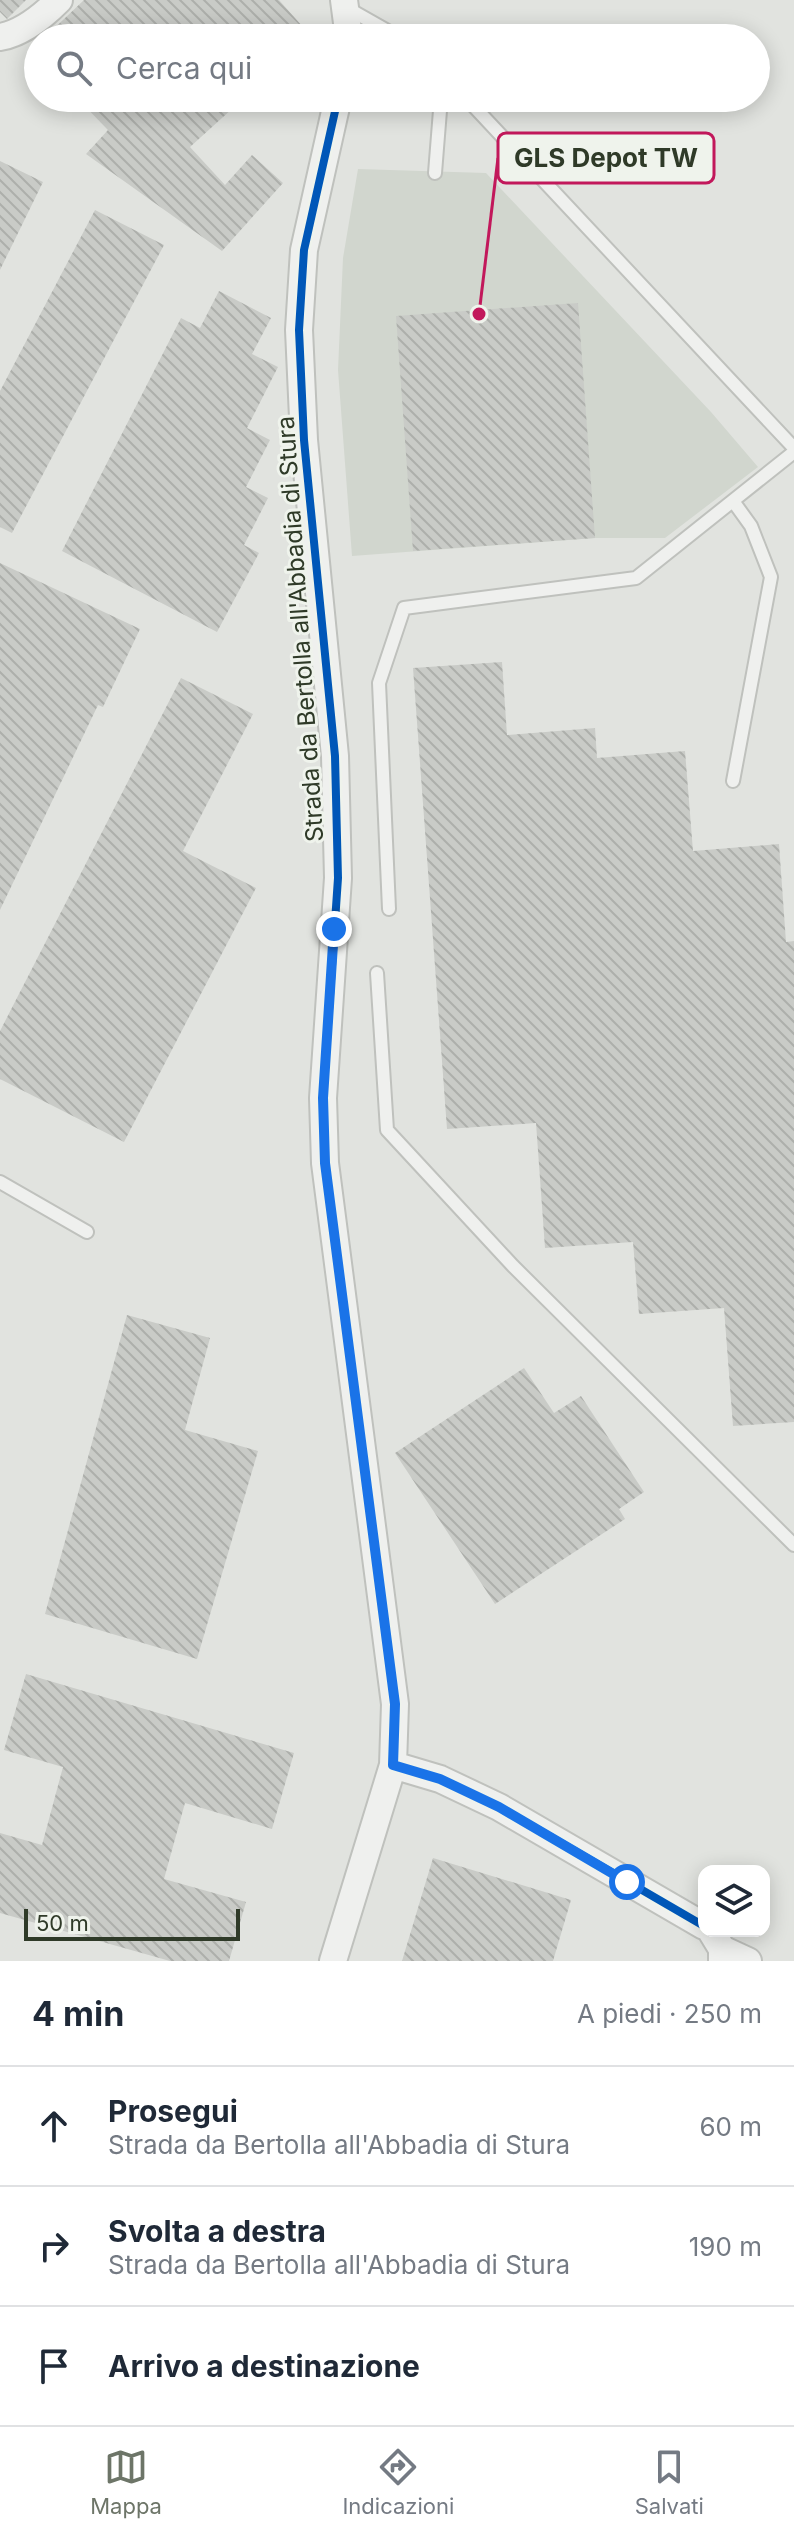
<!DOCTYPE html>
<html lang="it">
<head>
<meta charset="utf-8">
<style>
	:root { --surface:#fff; --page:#f6f6f7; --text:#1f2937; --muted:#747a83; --line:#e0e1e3; --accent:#6d7568 }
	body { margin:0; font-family:Inter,sans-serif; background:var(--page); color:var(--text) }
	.controls { position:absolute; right:24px; bottom:24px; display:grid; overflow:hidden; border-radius:16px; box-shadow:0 4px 20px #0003 }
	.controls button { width:72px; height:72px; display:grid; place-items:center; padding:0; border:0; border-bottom:2px solid var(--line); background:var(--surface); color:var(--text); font:40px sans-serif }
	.scale { position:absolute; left:24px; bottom:20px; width:216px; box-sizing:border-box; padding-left:8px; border:4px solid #2f3a28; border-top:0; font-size:22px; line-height:28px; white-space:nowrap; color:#2f3a28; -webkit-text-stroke:6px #eff3ec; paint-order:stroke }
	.stop { position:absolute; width:24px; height:24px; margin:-18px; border:6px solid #1a73e8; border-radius:50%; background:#fff }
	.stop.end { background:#1a73e8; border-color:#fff; box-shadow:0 2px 8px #0008 }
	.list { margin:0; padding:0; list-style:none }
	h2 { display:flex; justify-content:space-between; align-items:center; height:104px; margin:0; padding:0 32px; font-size:34px }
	h2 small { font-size:26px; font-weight:400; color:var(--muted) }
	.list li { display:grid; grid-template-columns:52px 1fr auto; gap:24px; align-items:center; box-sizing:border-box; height:120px; padding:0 32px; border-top:2px solid var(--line) }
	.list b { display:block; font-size:30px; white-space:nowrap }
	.list p { margin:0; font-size:26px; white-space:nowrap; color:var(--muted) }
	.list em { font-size:26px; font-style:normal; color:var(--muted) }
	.icon { flex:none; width:44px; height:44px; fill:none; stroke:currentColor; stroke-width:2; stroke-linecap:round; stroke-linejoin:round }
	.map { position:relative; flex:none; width:794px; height:1961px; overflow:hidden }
	.search { position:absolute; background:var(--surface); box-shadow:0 4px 20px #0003; left:24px; right:24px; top:24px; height:88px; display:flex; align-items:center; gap:20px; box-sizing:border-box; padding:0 28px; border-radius:44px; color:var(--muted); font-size:30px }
	.sheet { height:464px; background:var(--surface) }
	nav { display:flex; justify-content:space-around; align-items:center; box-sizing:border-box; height:112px; border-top:2px solid var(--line); background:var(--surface); font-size:22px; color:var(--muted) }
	nav a { display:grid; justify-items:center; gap:4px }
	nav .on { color:var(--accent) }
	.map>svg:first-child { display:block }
</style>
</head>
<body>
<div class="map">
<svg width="794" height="1961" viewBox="0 0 794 1961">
	<defs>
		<pattern id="building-back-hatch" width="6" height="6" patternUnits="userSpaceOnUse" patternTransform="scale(2)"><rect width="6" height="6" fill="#c9cbc7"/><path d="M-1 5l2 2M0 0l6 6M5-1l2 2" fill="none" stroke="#adafab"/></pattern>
	</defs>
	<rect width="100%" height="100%" fill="#e1e3df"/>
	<!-- built -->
	<path fill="#d1d6ce" d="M358,169L486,173L711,412L758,467L665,538H595L352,556L338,370L343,258Z"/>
	<!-- building -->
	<path fill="url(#building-back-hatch)" d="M0,0H26L7,19L0,12Z
		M84,0H279L311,36L309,38H44Z
		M77,98H244L190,147L225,185L252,155L283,183L222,251L86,154L108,130Z
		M0,161L43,182L0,270Z
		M95,210L164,245L12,533L0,527V391Z
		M219,291L271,318L252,354L278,367L247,428L270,440L246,487L268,498L244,545L259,553L217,632L62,551L181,318L200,328Z
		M578,303L595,538L413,551L396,316Z
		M0,563L140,629L103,707L98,705L0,910Z
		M502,662L507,735L595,728L597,758L685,751L693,851L779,844L786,942L794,941V1422L733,1426L724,1308L639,1314L633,1242L545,1248L536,1123L447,1129L413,668Z
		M181,678L253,714L183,851L256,888L124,1142L0,1079V1031Z
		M127,1315L210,1338L185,1430L258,1451L197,1659L45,1614Z
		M524,1368L554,1413L581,1396L644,1492L619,1509L625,1519L495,1604L395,1453Z
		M26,1674L294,1753L272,1829L185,1803L164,1879L246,1902L229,1961H170L0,1913V1833L42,1845L63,1767L4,1750Z
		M433,1858L571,1900L553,1961H402Z"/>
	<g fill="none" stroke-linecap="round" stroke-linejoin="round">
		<!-- lane casing -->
		<g stroke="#bfc1bd" stroke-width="16">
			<path id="lane" d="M347,8L400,38
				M466,98L794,448
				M435,173L441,98
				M733,501L751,526L771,577L733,781
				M389,909L379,683L404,608L636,578L794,452
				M377,973L387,1130L513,1266L794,1545
				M0,1182L87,1232"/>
		</g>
		<!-- street casing -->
		<g stroke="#bfc1bd" stroke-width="30">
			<path id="street" d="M344,0L349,38
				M0,37C23,33 43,16 59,0
				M338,98L304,250L299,330L304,440L335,756L338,878L323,1098L325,1163L395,1704L393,1765L440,1779L499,1807L704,1926
				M711,1931L722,1949V1961
				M722,1949L748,1961
				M333,1961L393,1765"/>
		</g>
		<!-- lane -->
		<use href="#lane" stroke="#eff0ee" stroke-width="12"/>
		<!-- street -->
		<use href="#street" stroke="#eff0ee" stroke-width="26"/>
		<!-- cycleway casing -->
		<g stroke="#eff3ec" stroke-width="13">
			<path id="cycleway" d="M338,98L304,250L299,330L304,440L335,756L338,878L323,1098L325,1163L395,1704L393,1765L440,1779L499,1807L704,1926"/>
		</g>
		<!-- cycleway -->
		<use href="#cycleway" stroke="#0057b8" stroke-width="8"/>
	</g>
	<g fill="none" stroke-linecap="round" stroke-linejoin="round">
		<!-- route -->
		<path stroke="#1a73e8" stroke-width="10" d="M334,929L323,1098L325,1163L395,1704L393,1765L440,1779L499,1807L627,1882"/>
	</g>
	<g text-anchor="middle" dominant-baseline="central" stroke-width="6" stroke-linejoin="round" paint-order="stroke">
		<!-- street labels -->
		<g font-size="24" fill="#2f3a28" stroke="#eff3ec">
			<text transform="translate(300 629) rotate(-94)">Strada da Bertolla all'Abbadia di Stura</text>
		</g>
	</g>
	<!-- callouts -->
	<path fill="none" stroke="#c2185b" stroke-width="3" d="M479 314L498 158"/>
	<circle fill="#c2185b" stroke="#eff3ec" stroke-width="3" cx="479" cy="314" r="8"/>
	<rect fill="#eff3ec" stroke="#c2185b" stroke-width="3" x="498" y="133" width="216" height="50" rx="8"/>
	<g font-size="26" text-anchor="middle" font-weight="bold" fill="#2f3a28">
		<text x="606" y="167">GLS Depot TW</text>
	</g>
</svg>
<div class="controls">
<button><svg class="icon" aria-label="layers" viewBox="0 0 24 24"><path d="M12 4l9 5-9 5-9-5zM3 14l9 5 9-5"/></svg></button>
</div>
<div class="scale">50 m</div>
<div class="stop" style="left:627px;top:1882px"></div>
<div class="stop end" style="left:334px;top:929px"></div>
<div class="search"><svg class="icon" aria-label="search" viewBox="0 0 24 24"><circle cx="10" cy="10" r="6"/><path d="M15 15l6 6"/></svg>Cerca qui</div>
</div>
<section class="sheet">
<h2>4 min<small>A piedi · 250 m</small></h2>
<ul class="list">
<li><svg class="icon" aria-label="ahead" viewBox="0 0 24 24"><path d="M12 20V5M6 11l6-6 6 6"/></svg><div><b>Prosegui</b><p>Strada da Bertolla all'Abbadia di Stura</p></div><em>60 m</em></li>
<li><svg class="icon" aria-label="right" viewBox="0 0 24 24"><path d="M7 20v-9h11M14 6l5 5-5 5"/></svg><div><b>Svolta a destra</b><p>Strada da Bertolla all'Abbadia di Stura</p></div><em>190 m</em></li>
<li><svg class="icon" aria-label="arrive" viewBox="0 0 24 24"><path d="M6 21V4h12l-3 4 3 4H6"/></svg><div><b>Arrivo a destinazione</b></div></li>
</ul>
</section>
<nav>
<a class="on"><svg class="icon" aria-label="map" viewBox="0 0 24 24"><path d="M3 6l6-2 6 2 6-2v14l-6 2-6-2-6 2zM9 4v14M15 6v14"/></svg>Mappa</a>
<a><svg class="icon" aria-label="directions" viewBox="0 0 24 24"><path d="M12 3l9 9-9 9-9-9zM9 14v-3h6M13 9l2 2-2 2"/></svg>Indicazioni</a>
<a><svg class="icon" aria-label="saved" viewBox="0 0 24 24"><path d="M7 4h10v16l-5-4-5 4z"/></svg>Salvati</a>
</nav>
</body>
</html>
